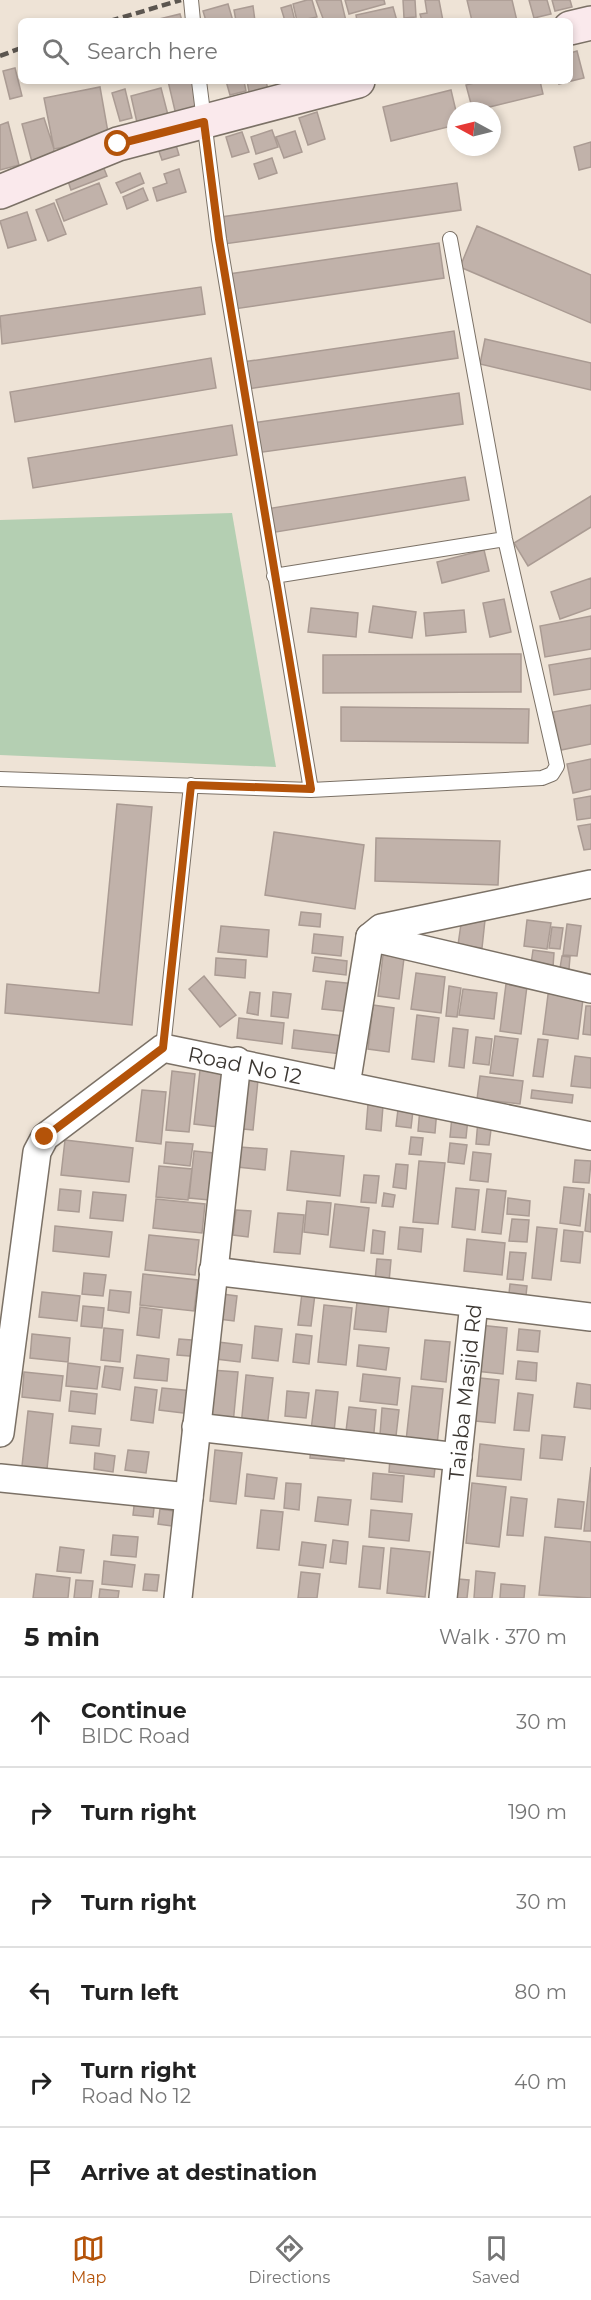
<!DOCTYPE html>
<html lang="en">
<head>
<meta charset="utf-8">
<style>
	:root { --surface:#fff; --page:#f6f6f6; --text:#222; --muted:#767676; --line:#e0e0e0; --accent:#b45309 }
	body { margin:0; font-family:Montserrat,sans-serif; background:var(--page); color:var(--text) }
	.compass { position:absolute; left:447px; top:102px; width:54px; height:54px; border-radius:50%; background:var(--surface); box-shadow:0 3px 9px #0003; rotate:277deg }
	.stop { position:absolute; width:18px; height:18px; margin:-14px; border:4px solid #b45309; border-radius:50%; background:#fff }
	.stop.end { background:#b45309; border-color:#fff; box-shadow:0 2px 6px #0008 }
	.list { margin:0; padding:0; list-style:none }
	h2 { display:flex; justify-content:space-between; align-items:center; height:78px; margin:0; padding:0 24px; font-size:26px }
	h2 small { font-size:20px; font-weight:400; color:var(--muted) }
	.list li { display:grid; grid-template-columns:39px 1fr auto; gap:18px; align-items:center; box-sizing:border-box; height:90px; padding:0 24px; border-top:2px solid var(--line) }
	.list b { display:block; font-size:22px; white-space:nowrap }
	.list p { margin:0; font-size:20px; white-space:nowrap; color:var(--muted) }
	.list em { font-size:20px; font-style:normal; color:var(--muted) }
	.icon { flex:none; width:33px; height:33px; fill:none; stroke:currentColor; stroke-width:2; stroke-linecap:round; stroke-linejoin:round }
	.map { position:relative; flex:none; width:591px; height:1598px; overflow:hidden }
	.search { position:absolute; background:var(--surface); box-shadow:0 3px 9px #0003; left:18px; right:18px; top:18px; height:66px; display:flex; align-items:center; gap:15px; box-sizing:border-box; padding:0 21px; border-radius:9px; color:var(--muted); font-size:22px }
	.sheet { height:618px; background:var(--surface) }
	nav { display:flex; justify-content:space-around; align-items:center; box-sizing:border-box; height:84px; border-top:2px solid var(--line); background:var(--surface); font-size:16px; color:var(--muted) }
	nav a { display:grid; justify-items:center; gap:3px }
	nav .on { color:var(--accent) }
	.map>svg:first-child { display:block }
</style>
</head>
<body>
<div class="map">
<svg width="591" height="1598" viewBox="0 0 591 1598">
	<rect width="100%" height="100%" fill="#eee3d6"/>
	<!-- green -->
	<path fill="#b4cfb2" d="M232,513L276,767L0,755V520Z"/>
	<!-- building -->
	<path fill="#c1b2aa" stroke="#aa9b93" stroke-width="1.5" d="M307,0H312L317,17L297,21L293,4Z
		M316,0H341L346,21H324Z
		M345,0H384L385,4L349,14Z
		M403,0H415L416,17L404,18Z
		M425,0H439L443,21H422L420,14L427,13Z
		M467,0H512L517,21H472Z
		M529,0H547L551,14L534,18Z
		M552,0H570L572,7L555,11Z
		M228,4L233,21H206L203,11Z
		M291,5L295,21H285L281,8Z
		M253,6L255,21H236L234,10Z
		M393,7L397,21H357L356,15Z
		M180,14L182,21H151Z
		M577,51L584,78L559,84V81H570V53Z
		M15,68L22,96L10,99L3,71Z
		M168,81H195L202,108L176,115Z
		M226,81H244L246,91L230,95Z
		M247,81H266L269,94L250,97Z
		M482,81H540L543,94L473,111L466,85Z
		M100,87L109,138L54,149L44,98Z
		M161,88L169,119L138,127L131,96Z
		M125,89L132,118L120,121L112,93Z
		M451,90L456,111V125L391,141L383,107Z
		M317,112L325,139L308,145L299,118Z
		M44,118L54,149L53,156L32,162L22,124Z
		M8,122L19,165L0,170V125Z
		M272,130L278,147L256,154L251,137Z
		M295,131L302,152L284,158L276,137Z
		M242,132L249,152L232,157L226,137Z
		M173,135L179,155L162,160L155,140Z
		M591,142V167L579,170L574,147Z
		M272,158L277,173L259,179L254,164Z
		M101,161L107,176L71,190L66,175Z
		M179,169L186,192L157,201L153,188L167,183L164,174Z
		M140,173L144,183L121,193L116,183Z
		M99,183L107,204L64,221L56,200Z
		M457,183L461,210L224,244L221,217Z
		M143,188L148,200L127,209L123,197Z
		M54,203L66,234L48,241L36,210Z
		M27,212L36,240L8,248L0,221Z
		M477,226L591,275V323L460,267Z
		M439,243L444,278L234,309L229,274Z
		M201,287L205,314L2,344L0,316Z
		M454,331L458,358L247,389L243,362Z
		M485,339L591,363V390L480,364Z
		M211,358L216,388L15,422L10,392Z
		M459,393L463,424L256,453L252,423Z
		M232,425L237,455L33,488L28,458Z
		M465,477L469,500L270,533L266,509Z
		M591,496V527L528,566L514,543Z
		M484,550L489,571L442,583L437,562Z
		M591,578V608L560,619L551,592Z
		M504,599L511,632L490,637L483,603Z
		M373,606L416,612L412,638L369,632Z
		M311,608L358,613L356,637L308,632Z
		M464,610L466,632L426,636L424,613Z
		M591,616V649L545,657L540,626Z
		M521,654V692L323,693V655Z
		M591,658V689L554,695L549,665Z
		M591,705V744L561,750L553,712Z
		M341,707L529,709L528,743L341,741Z
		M591,759V789L573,793L567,764Z
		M591,796V818L577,820L574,799Z
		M117,804L152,807L132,1025L5,1013L7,984L99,993Z
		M591,824V849L584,850L578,826Z
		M274,832L364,845L355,909L265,895Z
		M376,838L500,841L498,885L375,881Z
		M301,912L321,914L320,927L299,925Z
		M462,917L485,920L482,948L458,945Z
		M527,920L551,923L547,949L524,946Z
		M567,924L581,926L577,956L563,955Z
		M221,926L269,930L267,957L218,952Z
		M552,927L563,928L560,949L549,948Z
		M314,934L343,937L341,956L312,953Z
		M533,950L554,953L553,967L531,964Z
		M383,955L404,958L399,999L378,996Z
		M562,956L570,957L569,969L560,968Z
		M315,957L347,961L346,975L313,971Z
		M216,958L246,960L245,978L215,975Z
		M416,973L445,977L441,1013L411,1009Z
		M204,976L236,1015L220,1027L189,989Z
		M326,981L356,984L352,1012L322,1009Z
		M506,984L527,986L521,1034L500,1031Z
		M449,986L461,988L457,1017L446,1016Z
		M549,987L584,991L578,1039L543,1034Z
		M463,989L497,993L494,1019L459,1015Z
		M250,992L260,993L258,1015L247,1013Z
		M273,992L291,994L288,1018L271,1016Z
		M373,1005L394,1008L389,1052L368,1049Z
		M586,1006H591V1035L583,1034Z
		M417,1015L439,1018L434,1062L412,1059Z
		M239,1018L284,1023L282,1044L237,1038Z
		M453,1028L468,1030L464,1068L449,1066Z
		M294,1030L343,1036L341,1054L292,1048Z
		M495,1036L518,1039L513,1076L490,1073Z
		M476,1037L492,1039L489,1065L473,1063Z
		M538,1039L548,1040L543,1077L533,1076Z
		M575,1056L591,1058V1088L571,1086Z
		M200,1070L223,1073L218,1127L194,1124Z
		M172,1071L195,1074L189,1132L166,1130Z
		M480,1076L523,1081L520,1104L477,1099Z
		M237,1078L258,1080L253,1130L232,1128Z
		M142,1090L166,1092L161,1144L136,1141Z
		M532,1090L573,1095L572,1103L531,1098Z
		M399,1101L414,1102L411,1128L396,1126Z
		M368,1104L383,1106L381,1131L366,1129Z
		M420,1108L437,1109L435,1133L418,1131Z
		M452,1116L468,1118L466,1138L450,1137Z
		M478,1120L492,1122L489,1145L476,1144Z
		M411,1137L423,1138L421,1155L409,1154Z
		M65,1140L133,1148L129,1182L61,1175Z
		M166,1142L193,1144L190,1166L164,1163Z
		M450,1143L467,1145L464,1164L448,1162Z
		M240,1147L267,1149L265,1170L237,1167Z
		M194,1151L214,1153L209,1200L189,1198Z
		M291,1151L344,1156L340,1196L287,1190Z
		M473,1152L491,1154L488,1182L470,1180Z
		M575,1160L591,1161L589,1183L573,1182Z
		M419,1161L445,1163L438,1224L413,1222Z
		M396,1164L408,1165L406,1189L393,1187Z
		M159,1166L192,1169L188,1200L156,1197Z
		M364,1175L379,1176L376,1203L361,1202Z
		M564,1187L584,1189L580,1226L560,1223Z
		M456,1188L479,1190L475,1230L452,1227Z
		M60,1189L81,1191L79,1212L58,1210Z
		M487,1189L506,1191L501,1234L482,1232Z
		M93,1192L126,1195L123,1221L90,1218Z
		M384,1193L395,1195L393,1207L382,1206Z
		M589,1194L591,1195V1232L585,1231Z
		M508,1198L530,1201L529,1216L507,1214Z
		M156,1199L205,1204L202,1233L153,1228Z
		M307,1201L331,1203L328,1235L304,1232Z
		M335,1204L369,1208L364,1251L330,1247Z
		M236,1210L251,1211L248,1237L233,1235Z
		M278,1213L304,1215L300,1254L274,1252Z
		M512,1219L529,1220L527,1242L509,1241Z
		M55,1226L112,1232L109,1257L53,1251Z
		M400,1227L423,1229L421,1252L398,1249Z
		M537,1227L557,1229L551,1280L532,1278Z
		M373,1230L385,1232L383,1254L371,1253Z
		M564,1230L583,1232L580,1263L561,1261Z
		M149,1235L199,1240L195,1275L145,1270Z
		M467,1239L505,1243L502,1275L464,1271Z
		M510,1252L526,1253L523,1280L507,1279Z
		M377,1259L391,1260L389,1282L375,1281Z
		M84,1273L106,1275L103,1296L82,1294Z
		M143,1274L198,1280L194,1311L140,1305Z
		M510,1284L527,1286L525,1305L508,1303Z
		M110,1290L131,1292L129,1313L108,1310Z
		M42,1292L80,1296L77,1321L39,1317Z
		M302,1293L315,1294L311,1326L298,1325Z
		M222,1294L237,1296L234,1321L219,1319Z
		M357,1302L389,1306L386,1332L354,1329Z
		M324,1305L352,1308L346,1365L318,1362Z
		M83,1306L104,1308L102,1328L81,1326Z
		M140,1307L162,1310L159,1338L137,1335Z
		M479,1325L507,1328L503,1374L475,1371Z
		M255,1326L282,1329L278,1361L252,1358Z
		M104,1328L123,1330L120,1362L101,1360Z
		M519,1329L540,1331L538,1352L517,1350Z
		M32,1334L70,1338L68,1362L30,1358Z
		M296,1334L312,1336L309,1364L293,1362Z
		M179,1339L204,1341L202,1357L177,1355Z
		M425,1340L450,1342L446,1382L421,1379Z
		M218,1342L242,1345L240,1362L216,1359Z
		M359,1345L389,1348L386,1370L357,1366Z
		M137,1355L169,1359L167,1381L134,1378Z
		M518,1361L537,1363L536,1381L516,1379Z
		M68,1363L100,1367L97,1389L66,1386Z
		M105,1366L123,1368L120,1390L102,1387Z
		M211,1370L238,1372L233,1424L206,1421Z
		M24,1372L63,1376L60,1401L22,1397Z
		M363,1374L400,1378L397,1405L360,1401Z
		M246,1375L273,1378L267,1428L241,1426Z
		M470,1377L499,1380L495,1423L465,1420Z
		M577,1383L591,1385V1409L574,1407Z
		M412,1386L443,1389L437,1445L406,1441Z
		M135,1387L157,1390L153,1423L131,1420Z
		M162,1388L194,1391L191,1414L159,1410Z
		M316,1390L338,1392L334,1432L311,1430Z
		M71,1391L97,1394L95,1414L69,1411Z
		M287,1391L309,1393L306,1418L285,1416Z
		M518,1393L533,1395L529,1431L514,1430Z
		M349,1407L376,1410L373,1443L345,1439Z
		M382,1408L399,1410L396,1436L380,1435Z
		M28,1411L53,1414L46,1478L21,1475Z
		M72,1426L101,1429L99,1446L70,1443Z
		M542,1435L565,1437L562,1460L540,1458Z
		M312,1436L346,1439L344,1461L310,1458Z
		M480,1444L524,1449L521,1480L477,1476Z
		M391,1445L437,1450L434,1477L389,1472Z
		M128,1450L149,1452L146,1473L125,1470Z
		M215,1450L242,1453L236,1504L210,1501Z
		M95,1453L115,1456L113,1472L94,1469Z
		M591,1467V1531H584Z
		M373,1473L404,1476L402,1502L371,1499Z
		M247,1474L277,1478L274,1499L245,1496Z
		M286,1483L301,1484L299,1510L284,1508Z
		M472,1483L506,1487L499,1547L466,1543Z
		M135,1497L155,1499L153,1517L133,1515Z
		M318,1497L351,1500L348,1525L315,1521Z
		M511,1497L527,1499L523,1536L507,1535Z
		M558,1499L584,1502L581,1529L555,1527Z
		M160,1509L181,1512L179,1527L158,1524Z
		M261,1510L283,1512L279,1550L257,1548Z
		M371,1510L412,1514L409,1541L369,1537Z
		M113,1535L138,1537L136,1557L111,1555Z
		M545,1537L591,1542V1598L539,1595Z
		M333,1540L348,1542L346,1564L330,1562Z
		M302,1542L326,1545L323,1568L299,1565Z
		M363,1546L384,1548L380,1589L359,1587Z
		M60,1547L84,1550L81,1573L57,1571Z
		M391,1548L430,1552L425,1597L387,1593Z
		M104,1561L135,1565L132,1587L102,1584Z
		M476,1571L495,1573L492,1598H474Z
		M301,1572L320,1574L317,1598H298Z
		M36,1574L70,1578L68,1598H33Z
		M145,1574L159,1575L157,1591L143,1590Z
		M458,1579L469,1580L467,1598H456Z
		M76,1580L93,1581L91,1598H74Z
		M501,1584L525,1586L524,1598H500Z
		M100,1589L119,1591L118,1598H99Z"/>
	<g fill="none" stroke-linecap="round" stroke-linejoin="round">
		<!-- lane casing -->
		<g stroke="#7b7166" stroke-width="16">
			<path id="lane" d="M191,0L193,21
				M199,81L219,239L311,790L542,778L552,774L557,766L505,539L450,239
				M274,576L505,539
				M0,779L311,790
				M163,1048L191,785"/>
		</g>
		<!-- street casing -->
		<g stroke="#7b7166" stroke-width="30">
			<g id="street">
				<path d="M370,937L381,928L591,884"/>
				<path d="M346,1085L370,937L591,989"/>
				<path d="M213,1271L591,1317"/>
				<path d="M196,1427L458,1457"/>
				<path id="s1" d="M0,1433L37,1152L45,1137L163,1048L591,1136"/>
				<path d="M0,1478L189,1497"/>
				<path d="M178,1598L237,1061"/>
				<path id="s2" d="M443,1598L474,1303"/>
			</g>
		</g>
		<!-- secondary casing -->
		<g stroke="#7b7166" stroke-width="36">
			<path id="secondary" d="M570,28L591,23
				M0,192L118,144L358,81"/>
		</g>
		<!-- lane -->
		<use href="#lane" stroke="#fff" stroke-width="14"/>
		<!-- street -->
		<use href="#street" stroke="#fff" stroke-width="27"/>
		<!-- secondary -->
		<use href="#secondary" stroke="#fae9ec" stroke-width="33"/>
		<!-- rail -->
		<path stroke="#5c5650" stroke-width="4.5" stroke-dasharray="9 4.5" stroke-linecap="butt" d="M110,21L181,0
			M0,56L21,48"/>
	</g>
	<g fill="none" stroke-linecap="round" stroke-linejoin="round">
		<!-- route -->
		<path stroke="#b45309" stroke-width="8" d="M45,1137L163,1048L191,785L311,789L219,239L204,122L118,144"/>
	</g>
	<g text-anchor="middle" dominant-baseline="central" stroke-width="5" stroke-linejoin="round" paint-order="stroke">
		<!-- street labels -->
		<g font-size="21" fill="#3c3732" stroke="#fff">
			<text stroke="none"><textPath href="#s1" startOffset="532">Road No 12</textPath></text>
			<text stroke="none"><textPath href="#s2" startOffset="207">Taiaba Masjid Rd</textPath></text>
		</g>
	</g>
</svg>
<svg class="compass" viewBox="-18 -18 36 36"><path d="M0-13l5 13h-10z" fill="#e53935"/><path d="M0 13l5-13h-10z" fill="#767676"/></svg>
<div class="stop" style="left:118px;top:144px"></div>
<div class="stop end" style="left:45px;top:1137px"></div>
<div class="search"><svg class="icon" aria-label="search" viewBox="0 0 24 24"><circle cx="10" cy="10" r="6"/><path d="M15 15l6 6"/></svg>Search here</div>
</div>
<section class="sheet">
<h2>5 min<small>Walk · 370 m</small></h2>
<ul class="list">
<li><svg class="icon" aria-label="ahead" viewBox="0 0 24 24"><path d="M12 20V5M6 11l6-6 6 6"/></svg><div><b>Continue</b><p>BIDC Road</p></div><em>30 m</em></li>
<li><svg class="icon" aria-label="right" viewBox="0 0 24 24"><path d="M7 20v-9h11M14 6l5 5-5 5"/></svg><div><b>Turn right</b></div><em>190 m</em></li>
<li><svg class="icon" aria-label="right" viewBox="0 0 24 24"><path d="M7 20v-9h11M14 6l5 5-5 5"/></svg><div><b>Turn right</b></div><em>30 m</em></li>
<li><svg class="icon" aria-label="left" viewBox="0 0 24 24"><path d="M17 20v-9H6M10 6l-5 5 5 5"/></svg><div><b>Turn left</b></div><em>80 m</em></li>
<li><svg class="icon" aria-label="right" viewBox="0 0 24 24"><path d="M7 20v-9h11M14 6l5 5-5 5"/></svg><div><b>Turn right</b><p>Road No 12</p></div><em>40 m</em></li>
<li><svg class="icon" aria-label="arrive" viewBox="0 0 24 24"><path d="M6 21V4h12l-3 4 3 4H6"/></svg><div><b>Arrive at destination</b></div></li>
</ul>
</section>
<nav>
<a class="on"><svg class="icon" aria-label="map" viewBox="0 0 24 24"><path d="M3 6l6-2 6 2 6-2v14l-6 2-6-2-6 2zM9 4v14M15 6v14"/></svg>Map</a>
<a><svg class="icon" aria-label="directions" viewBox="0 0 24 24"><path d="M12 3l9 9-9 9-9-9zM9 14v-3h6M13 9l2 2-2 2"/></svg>Directions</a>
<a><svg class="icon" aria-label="saved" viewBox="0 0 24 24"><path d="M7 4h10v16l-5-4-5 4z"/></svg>Saved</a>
</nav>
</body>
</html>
